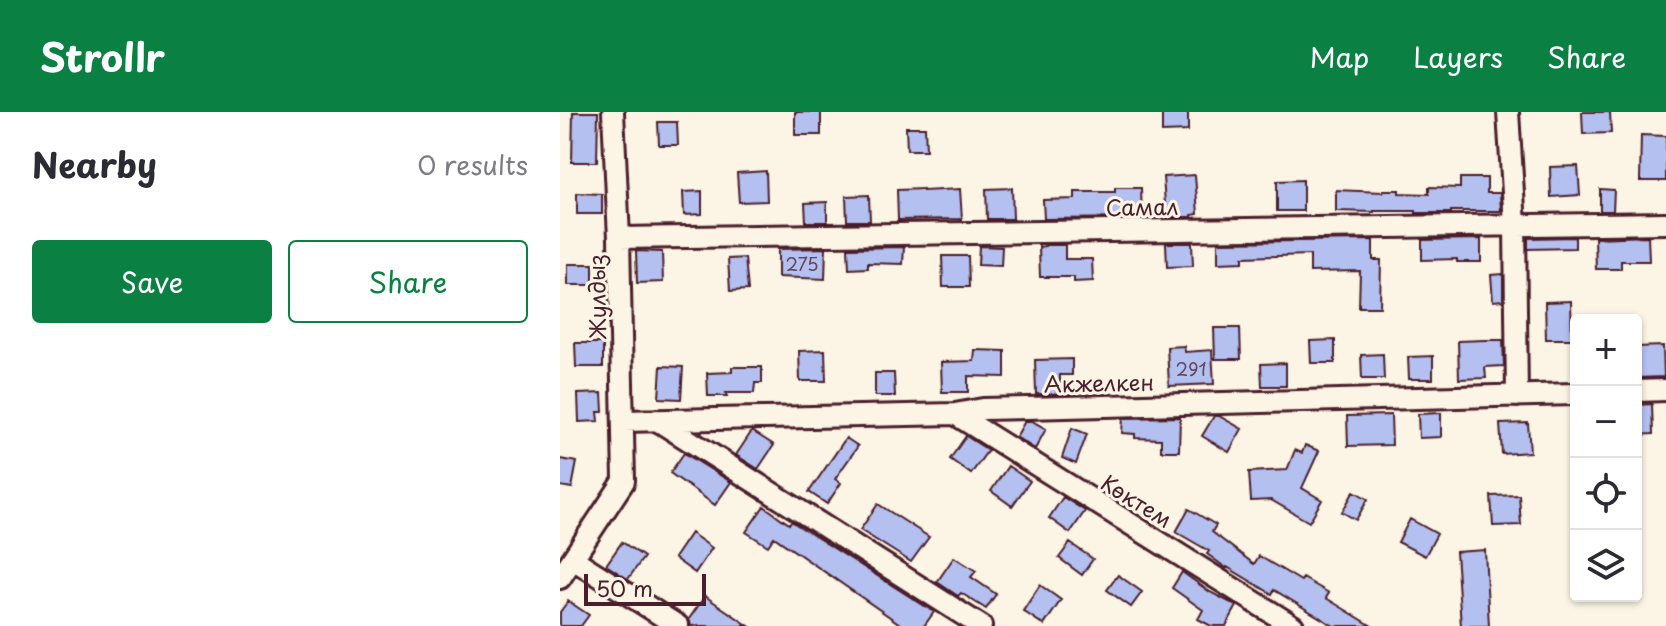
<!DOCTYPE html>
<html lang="en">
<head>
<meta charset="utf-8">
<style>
	:root { --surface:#fff; --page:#f2f2f3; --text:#2b2b33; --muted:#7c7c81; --line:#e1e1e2; --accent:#0b8043 }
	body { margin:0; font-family:"Playpen Sans",sans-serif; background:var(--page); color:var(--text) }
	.controls { position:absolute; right:24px; bottom:24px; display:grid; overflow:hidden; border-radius:8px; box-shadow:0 2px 6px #0004 }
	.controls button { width:72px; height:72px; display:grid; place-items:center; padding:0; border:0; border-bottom:2px solid var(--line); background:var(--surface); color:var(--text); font:40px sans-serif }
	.scale { position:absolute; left:24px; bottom:20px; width:122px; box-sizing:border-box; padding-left:8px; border:4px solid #4a1f2b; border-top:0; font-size:22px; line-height:28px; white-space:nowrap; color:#4a1f2b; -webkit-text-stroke:6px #fcf5e5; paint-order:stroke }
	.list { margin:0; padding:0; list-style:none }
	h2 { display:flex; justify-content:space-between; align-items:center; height:104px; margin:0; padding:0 32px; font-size:34px }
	h2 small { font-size:26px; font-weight:400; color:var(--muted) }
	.actions { display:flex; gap:16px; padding:24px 32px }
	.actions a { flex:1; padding:18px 0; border:2px solid var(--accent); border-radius:8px; text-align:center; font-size:28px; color:var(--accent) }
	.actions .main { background:var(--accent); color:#fff }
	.icon { flex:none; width:44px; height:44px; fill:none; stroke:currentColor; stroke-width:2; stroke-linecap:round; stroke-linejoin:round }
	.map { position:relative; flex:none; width:1106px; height:514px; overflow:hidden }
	header { display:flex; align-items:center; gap:48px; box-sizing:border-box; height:112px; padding:0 40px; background:var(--accent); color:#fff }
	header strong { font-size:38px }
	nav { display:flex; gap:44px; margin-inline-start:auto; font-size:28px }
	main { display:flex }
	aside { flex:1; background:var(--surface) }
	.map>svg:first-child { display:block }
</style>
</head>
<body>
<header>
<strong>Strollr</strong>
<nav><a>Map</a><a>Layers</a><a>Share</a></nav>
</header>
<main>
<aside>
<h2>Nearby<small>0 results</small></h2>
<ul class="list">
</ul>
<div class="actions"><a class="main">Save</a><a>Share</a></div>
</aside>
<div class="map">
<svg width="1106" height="514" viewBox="0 0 1106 514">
	<rect width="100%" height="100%" fill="#fcf5e5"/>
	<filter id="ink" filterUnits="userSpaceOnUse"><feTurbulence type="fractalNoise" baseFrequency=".0125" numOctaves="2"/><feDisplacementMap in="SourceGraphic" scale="16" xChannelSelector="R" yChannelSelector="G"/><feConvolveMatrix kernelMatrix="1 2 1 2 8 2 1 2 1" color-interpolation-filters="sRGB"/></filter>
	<g filter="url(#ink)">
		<!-- building -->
		<path fill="#b4c0f0" stroke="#4a1f2b" stroke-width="2" d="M13,0H38L37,50H12Z
			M235,0H261V23H235Z
			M602,0H628V19L602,20Z
			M1022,0H1050L1051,21L1023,22Z
			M98,10H117L118,33H99Z
			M346,15H365L366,38H347Z
			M1081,23L1106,24V69H1080Z
			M1018,54L1020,83L991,85L990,55Z
			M206,59L207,89L179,90L177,61Z
			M635,63L638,102L632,103V105H606L603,65Z
			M900,66H927V81H940L941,99H891V101H856V99H814V100L776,99V78L823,80V78H839V81L869,82V75L900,76Z
			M743,68V99H717V69Z
			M452,76L453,107H427L426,77Z
			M555,76H581L582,106L484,107L483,88L515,87V80H555Z
			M363,77V79L400,77L402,107L338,108L337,78Z
			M1040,77L1054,78L1053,99H1040Z
			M142,79V102L124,103L123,80Z
			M17,81L42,82V102H17Z
			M309,83L310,109H287L286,84Z
			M267,90V110H246L245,91Z
			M1088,124L1089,149H1061V157H1036L1035,126Z
			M1015,125V136L968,137V126Z
			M921,127V150H897V147L862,148V128Z
			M813,128V148H821L820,195H799L800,159L750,160V143L683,145V150L658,151V130Z
			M606,131H632L633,154L607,155Z
			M485,133H505V147H532L533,169L514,170V165H480L479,135L485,134Z
			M419,134L442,135L441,154L418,153Z
			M344,135L343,152L308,151V156L289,157L288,136Z
			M266,136L265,167L218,165V137Z
			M76,139L102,140L103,170L77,171Z
			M382,144H408L409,175H383Z
			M185,146L188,178L170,179L168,147Z
			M8,152H33V173H8Z
			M943,162V188L933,189L931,163Z
			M1011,189L1012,227H986L985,190Z
			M654,216H680L681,247H655Z
			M775,228V251H751L750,229Z
			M925,228H943L944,254L925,255L926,266L899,267L898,229Z
			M15,231H43V255H16Z
			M624,234L625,240L652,238L654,272L609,274L607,235Z
			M1103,234L1104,265L1076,266V235Z
			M265,238L266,269H240L239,239Z
			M415,238L445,239V265L408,264V280H382L381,250L414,249Z
			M823,242L824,267H802L801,243Z
			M873,244V267H849L848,245Z
			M512,247V263H500V282H476L475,248Z
			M726,251V274H702L701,252Z
			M101,254L123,255L121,287L99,286Z
			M172,255H202V271H195L194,281H166L167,284H148L147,261L172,260Z
			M315,261H334L335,284H315Z
			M42,281L43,300H38L39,309L19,310L18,282Z
			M1092,292L1093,322L1076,323V293Z
			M881,301V325L859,326L858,302Z
			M831,303L832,333L788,334L787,304Z
			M654,304H659L682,317L669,340L642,324Z
			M620,305L619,339H601V327L575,326V322L562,321L563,306Z
			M465,309H472L486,317L475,337L456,325Z
			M968,311L970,340L942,342L940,312Z
			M512,316L527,322L516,352L502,346Z
			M192,319L214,333L198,357L176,343Z
			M406,324L428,338L411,362L390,347Z
			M286,326L298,334L275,367L281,371L267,392L249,380Z
			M745,333L759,339L742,376L762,388L749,410L711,388L691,389L689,360L727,358L735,338L742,341Z
			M124,341L171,370L155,393L110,361Z
			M0,347L17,350L12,376L0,374Z
			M448,354L470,369L452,394L431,379Z
			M794,379L808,387L796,408L782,400Z
			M959,383L961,413L933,414L931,384Z
			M503,385L525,399L510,421L489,406Z
			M318,392L369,425L351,450L300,418Z
			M204,394L229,412L231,409L374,500L364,514H343L214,425L208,434L186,420Z
			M629,397L656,413L652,420L694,452L699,444L741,469L743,466L769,481L766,486L812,514H774L714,478L712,482L667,455L666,456L647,442L649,439L616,420Z
			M850,407L877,422L865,444L838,430Z
			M131,421L152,436L135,461L114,446Z
			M62,430L84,445L68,467L46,453Z
			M510,431L533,447L522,463L499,446Z
			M925,438L929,514H901L896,440Z
			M394,445L416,459L411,465L436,482L426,497L401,481L398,484L377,470Z
			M622,460L650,480L677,494L666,514H651L638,507L643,498L612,476Z
			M558,463L582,480L571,495L547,478Z
			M480,473L501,488L484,513L463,499Z
			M145,484L189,514H131L129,507Z
			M8,489L29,503L21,514H0V500Z"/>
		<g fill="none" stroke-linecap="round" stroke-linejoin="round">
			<!-- minor casing -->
			<g stroke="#4a1f2b" stroke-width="26">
				<path id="minor" d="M948,0L955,113L957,284
					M59,126L1106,111
					M1076,279L1106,278
					M395,302L733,514
					M97,308L421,514
					M63,309L395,302L423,297L1016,282
					M13,447L118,514
					M0,466L64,369L59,126L53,0"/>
			</g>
			<!-- minor -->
			<use href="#minor" stroke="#fcf5e5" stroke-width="20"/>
		</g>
	</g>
	<g text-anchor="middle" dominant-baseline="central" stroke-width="6" stroke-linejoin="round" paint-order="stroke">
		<!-- number labels -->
		<g font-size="18" fill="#64475c">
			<text x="242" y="151">275</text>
			<text x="631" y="256">291</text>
		</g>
		<!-- street labels -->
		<g font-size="22" fill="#4a1f2b" stroke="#fcf5e5">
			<text transform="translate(582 94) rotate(-1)">Самал</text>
			<text transform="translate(36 185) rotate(-91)">Жулдыз</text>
			<text transform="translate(539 270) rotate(-1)">Акжелкен</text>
			<text transform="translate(577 388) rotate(32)">Көктем</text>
		</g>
	</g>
</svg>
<div class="controls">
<button>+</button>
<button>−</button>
<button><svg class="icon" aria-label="locate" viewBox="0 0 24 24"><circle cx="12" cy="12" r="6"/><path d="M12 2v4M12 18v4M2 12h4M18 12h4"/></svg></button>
<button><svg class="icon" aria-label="layers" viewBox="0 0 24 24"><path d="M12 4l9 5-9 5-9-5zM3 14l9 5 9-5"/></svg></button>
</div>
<div class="scale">50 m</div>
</div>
</main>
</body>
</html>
